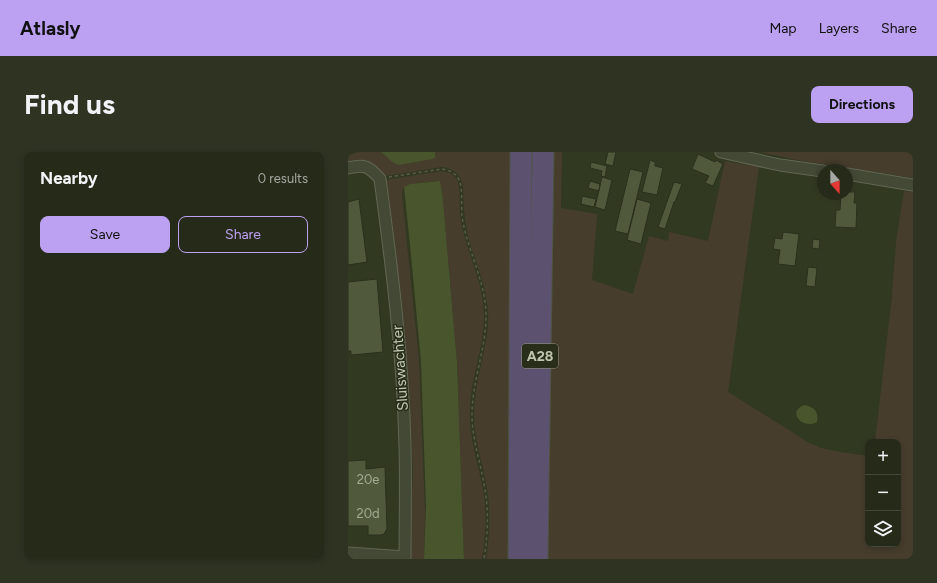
<!DOCTYPE html>
<html lang="en">
<head>
<meta charset="utf-8">
<style>
	:root { --surface:#262b19; --page:#2e3322; --text:#f1f3f6; --muted:#a4a7a2; --line:#424738; --accent:#bca0f2 }
	body { margin:0; font-family:Figtree,sans-serif; background:var(--page); color:var(--text) }
	.controls { position:absolute; right:12px; bottom:12px; display:grid; overflow:hidden; border-radius:8px; box-shadow:0 2px 6px #0003 }
	.controls button { width:36px; height:36px; display:grid; place-items:center; padding:0; border:0; border-bottom:1px solid var(--line); background:var(--surface); color:var(--text); font:20px sans-serif }
	.compass { position:absolute; left:469px; top:12px; width:36px; height:36px; border-radius:50%; background:var(--surface); box-shadow:0 2px 6px #0003; rotate:159deg }
	.list { margin:0; padding:0; list-style:none }
	h2 { display:flex; justify-content:space-between; align-items:center; height:52px; margin:0; padding:0 16px; font-size:17px }
	h2 small { font-size:13px; font-weight:400; color:var(--muted) }
	.actions { display:flex; gap:8px; padding:12px 16px }
	.actions a { flex:1; padding:9px 0; border:1px solid var(--accent); border-radius:8px; text-align:center; font-size:14px; color:var(--accent) }
	.actions .main { background:var(--accent); color:#111 }
	.icon { flex:none; width:22px; height:22px; fill:none; stroke:currentColor; stroke-width:2; stroke-linecap:round; stroke-linejoin:round }
	.map { position:relative; flex:none; width:565px; height:407px; overflow:hidden; border-radius:8px }
	header { display:flex; align-items:center; gap:24px; box-sizing:border-box; height:56px; padding:0 20px; background:var(--accent); color:#111 }
	header strong { font-size:19px }
	nav { display:flex; gap:22px; margin-inline-start:auto; font-size:14px }
	.intro { display:flex; align-items:center; justify-content:space-between; box-sizing:border-box; height:96px; padding:0 24px }
	h1 { margin:0; font-size:28px }
	.button { padding:10px 18px; border-radius:8px; background:var(--accent); color:#111; font-size:14px; font-weight:700 }
	main { display:flex; gap:24px; padding:0 24px }
	aside { flex:1; background:var(--surface); border-radius:8px; box-shadow:0 2px 6px #0003 }
	.map>svg:first-child { display:block }
</style>
</head>
<body>
<header>
<strong>Atlasly</strong>
<nav><a>Map</a><a>Layers</a><a>Share</a></nav>
</header>
<div class="intro"><h1>Find us</h1><a class="button">Directions</a></div>
<main>
<aside>
<h2>Nearby<small>0 results</small></h2>
<ul class="list">
</ul>
<div class="actions"><a class="main">Save</a><a>Share</a></div>
</aside>
<div class="map">
<svg width="565" height="407" viewBox="0 0 565 407">
	<rect width="100%" height="100%" fill="#323921"/>
	<!-- green -->
	<path fill="#473d2d" d="M11,0H33L39,4L47,12L87,4V0H165L161,407H138C142,382 143,356 138,331C134,308 126,286 126,263C126,237 134,213 138,188C141,174 141,159 138,145C135,124 125,105 120,84C116,67 115,50 115,33C112,22 105,16 94,15L37,24C33,22 31,16 27,15C23,13 6,13 0,12V3Z
		M201,0H214L213,56L249,62L244,128L285,142L301,84L320,89L321,80L360,89L377,9L411,15L380,240L444,280L461,291L473,296L492,300L520,304V392H550V290H527L544,144L548,90L556,39L565,40V407H197Z
		M412,0H565V26L449,8Z
		M94,19C100,20 106,22 109,28C113,37 111,52 112,61C116,98 137,130 136,167C135,200 121,230 122,263C122,287 129,309 134,332C139,357 138,382 134,407H116L109,211L95,48L91,29C84,30 59,30 55,37C54,39 54,41 54,43L71,209L77,359L76,407H60L65,320L57,190L41,46L37,29L43,27Z"/>
	<!-- water -->
	<path fill="#49552d" d="M33,0H87V6L84,7L51,13C44,12 39,4 33,0Z
		M92,29L95,48L109,211L116,407H76L78,353L73,210L63,103L56,35L62,32Z
		M457,253C466,255 471,260 469,270C456,278 437,260 457,253Z"/>
	<!-- building -->
	<path fill="#51593d" stroke="#2a301c" d="M260,0H268L265,14L257,12Z
		M350,2L367,10L368,8L375,12L365,34L357,31L361,24L344,17Z
		M302,8L307,10V14L315,16L309,43L294,40Z
		M243,10L259,14L257,25L253,24L254,19L242,16Z
		M282,17L295,20L280,82L267,79Z
		M254,25L264,28L257,58L247,55Z
		M242,29L252,32L251,39L240,36Z
		M326,30L334,32L327,50H326L317,77L310,75Z
		M499,40H507L506,51H509L508,76L487,75L488,58H492L493,42H499Z
		M234,44L248,47L246,55L233,52Z
		M11,47L19,110L0,113V50Z
		M289,47L303,51L293,92L279,88Z
		M435,80L451,82L447,114L430,112L432,98L425,97L427,86L434,87Z
		M465,87L472,88L471,97L464,96Z
		M460,115L469,116L467,135L458,134Z
		M29,127L35,200L3,203V199H0V130Z
		M18,308V317L37,315L39,377L36,382L33,383H20V374H0V309Z"/>
	<g fill="none" stroke-linecap="round" stroke-linejoin="round">
		<!-- street casing -->
		<g stroke="#616753" stroke-width="13">
			<path id="street" d="M373,0L432,13L475,19
				M0,16C16,12 21,14 32,27C44,116 55,205 57,295C58,332 57,370 57,407
				M499,22L565,33
				M0,401L57,405"/>
		</g>
		<!-- highway casing -->
		<g stroke="#4e5440" stroke-width="23">
			<path id="highway" d="M171,407L173,0
				M189,407L195,0"/>
		</g>
		<!-- path -->
		<path stroke="#5d5a48" stroke-width="1.5" stroke-dasharray="3 3" stroke-linecap="butt" d="M41,25L94,17C101,18 108,21 111,28C115,36 113,54 114,64C119,99 139,131 138,167C137,200 124,230 124,263C124,286 132,309 136,332C141,357 140,382 136,407"/>
		<!-- street -->
		<use href="#street" stroke="#434935" stroke-width="11"/>
		<!-- highway -->
		<use href="#highway" stroke="#5c526f" stroke-width="21"/>
	</g>
	<g text-anchor="middle" dominant-baseline="central" stroke-width="3" stroke-linejoin="round" paint-order="stroke">
		<!-- number labels -->
		<g font-size="13" fill="#a3ab93">
			<text x="20" y="327">20e</text>
			<text x="20" y="361">20d</text>
		</g>
		<!-- shield labels -->
		<rect fill="#282e1a" stroke="#919883" stroke-width="1" x="174" y="192" width="36" height="24" rx="3"/>
		<g font-size="14" font-weight="bold" fill="#bec6b0">
			<text x="192" y="204">A28</text>
		</g>
		<!-- street labels -->
		<g font-size="15" fill="#bec6b0" stroke="#282e1a">
			<text transform="translate(52 216) rotate(-94)">Sluiswachter</text>
		</g>
	</g>
</svg>
<div class="controls">
<button>+</button>
<button>−</button>
<button><svg class="icon" aria-label="layers" viewBox="0 0 24 24"><path d="M12 4l9 5-9 5-9-5zM3 14l9 5 9-5"/></svg></button>
</div>
<svg class="compass" viewBox="-18 -18 36 36"><path d="M0-13l5 13h-10z" fill="#e53935"/><path d="M0 13l5-13h-10z" fill="#a4a7a2"/></svg>
</div>
</main>
</body>
</html>
